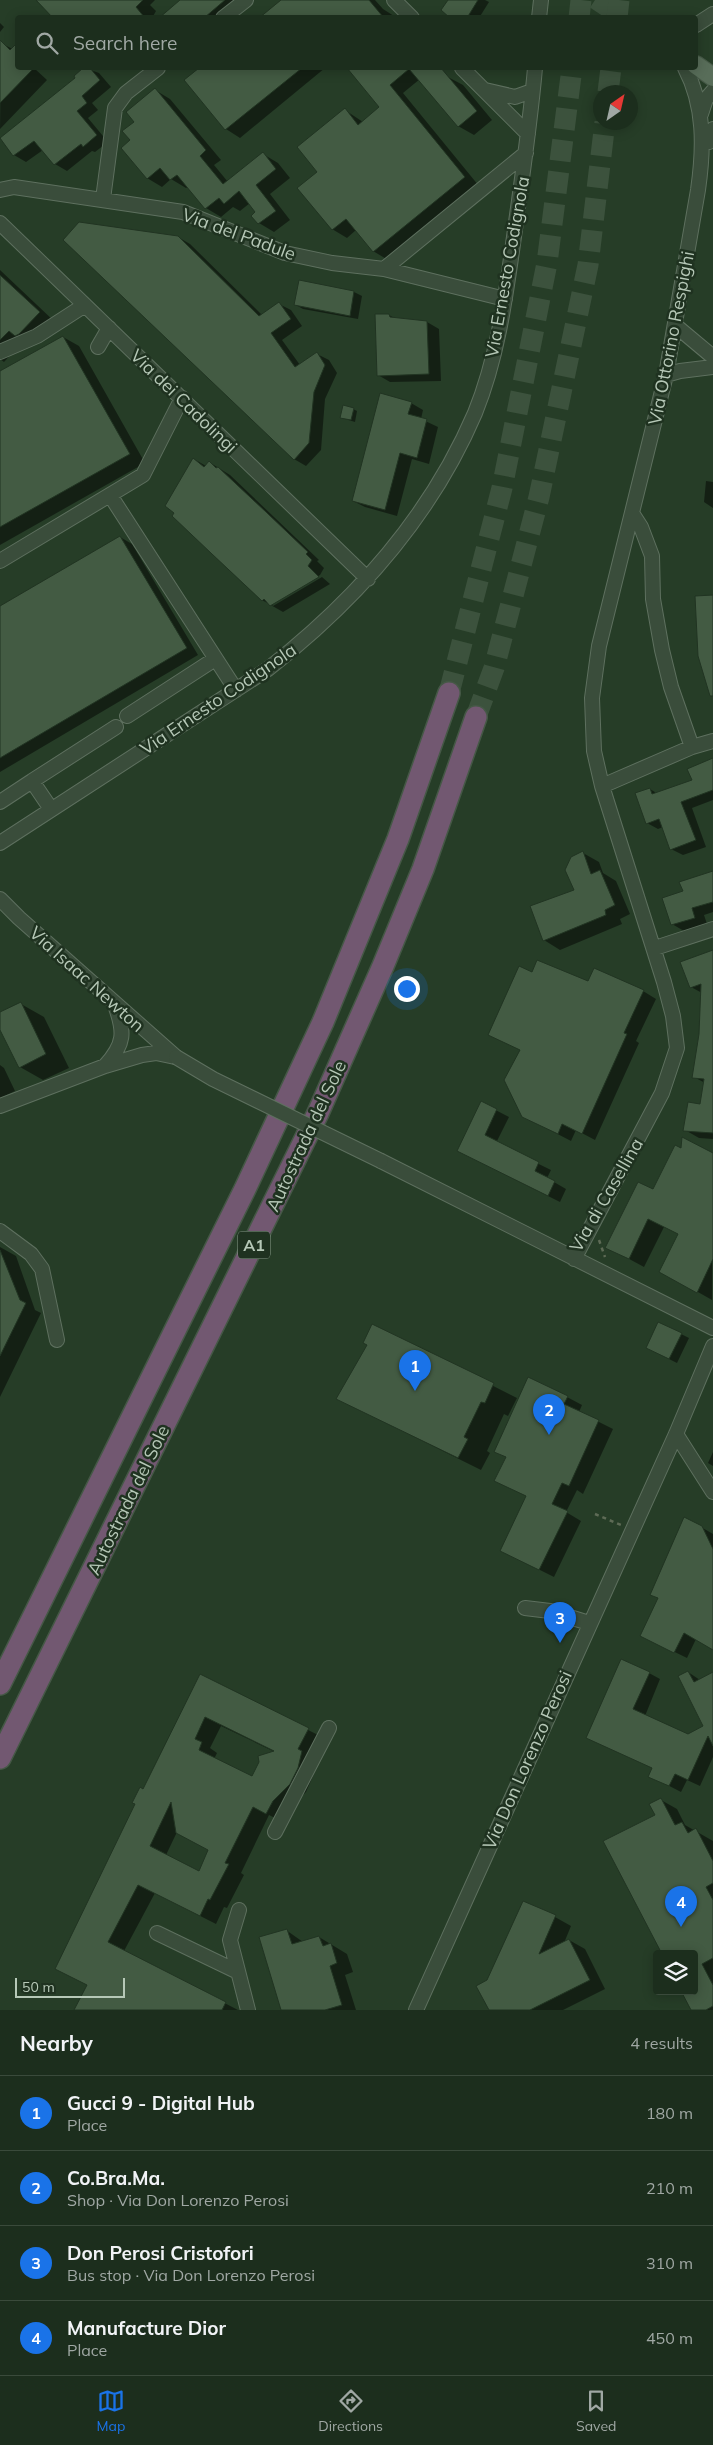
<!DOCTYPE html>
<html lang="en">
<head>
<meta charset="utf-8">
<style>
	:root { --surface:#1c2e1d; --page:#293a2a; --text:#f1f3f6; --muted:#a0a8a4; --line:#3a4a3b; --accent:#1a73e8 }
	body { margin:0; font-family:Mulish,sans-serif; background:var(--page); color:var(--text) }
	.controls { position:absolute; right:15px; bottom:15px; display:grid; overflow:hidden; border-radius:5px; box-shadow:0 2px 12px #0003 }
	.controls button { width:45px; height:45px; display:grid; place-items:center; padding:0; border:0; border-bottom:1px solid var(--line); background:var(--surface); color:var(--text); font:25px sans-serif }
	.compass { position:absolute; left:593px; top:85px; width:45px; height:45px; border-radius:50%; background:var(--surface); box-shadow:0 2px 12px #0003; rotate:34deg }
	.scale { position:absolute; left:15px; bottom:12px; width:110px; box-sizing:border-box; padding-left:5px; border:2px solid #b6c8b7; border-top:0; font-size:14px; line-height:18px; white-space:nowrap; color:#b6c8b7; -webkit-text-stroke:4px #1f3220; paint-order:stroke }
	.you { position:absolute; left:406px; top:988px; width:18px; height:18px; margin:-12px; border:4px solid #fff; border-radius:50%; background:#1a73e8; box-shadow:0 0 0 8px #1a73e833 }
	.badge { display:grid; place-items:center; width:32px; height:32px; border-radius:50%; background:var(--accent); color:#fff; font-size:16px; font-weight:700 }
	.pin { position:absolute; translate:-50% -41px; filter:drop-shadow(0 1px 2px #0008) }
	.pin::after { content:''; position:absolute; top:26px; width:18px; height:15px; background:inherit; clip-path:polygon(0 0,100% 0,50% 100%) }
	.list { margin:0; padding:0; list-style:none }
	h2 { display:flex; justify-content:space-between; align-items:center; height:65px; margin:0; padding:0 20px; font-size:21px }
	h2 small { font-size:16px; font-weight:400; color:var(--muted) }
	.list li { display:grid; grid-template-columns:32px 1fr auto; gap:15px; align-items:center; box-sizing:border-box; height:75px; padding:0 20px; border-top:1px solid var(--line) }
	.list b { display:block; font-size:19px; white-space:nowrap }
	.list p { margin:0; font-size:16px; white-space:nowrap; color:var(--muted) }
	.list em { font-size:16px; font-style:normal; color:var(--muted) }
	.icon { flex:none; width:28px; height:28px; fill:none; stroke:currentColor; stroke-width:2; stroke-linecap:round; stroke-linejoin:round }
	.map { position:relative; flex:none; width:713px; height:2010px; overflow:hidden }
	.search { position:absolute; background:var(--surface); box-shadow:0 2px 12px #0003; left:15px; right:15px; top:15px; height:55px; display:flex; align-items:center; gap:12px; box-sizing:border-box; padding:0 18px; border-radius:5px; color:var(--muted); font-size:19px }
	.sheet { height:365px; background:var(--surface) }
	nav { display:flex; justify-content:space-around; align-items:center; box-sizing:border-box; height:70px; border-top:1px solid var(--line); background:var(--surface); font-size:14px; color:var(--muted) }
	nav a { display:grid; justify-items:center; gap:2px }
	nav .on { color:var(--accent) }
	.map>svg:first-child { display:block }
</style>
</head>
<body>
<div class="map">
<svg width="713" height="2010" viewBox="0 0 713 2010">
	<rect width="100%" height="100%" fill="#263d27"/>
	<!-- shadow -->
	<path fill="#0007" fill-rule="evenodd" d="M38,0H155L150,5L156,11L152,18H55Z
		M182,0H251L230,18H171Z
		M283,0H375L383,9L397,18H261Z
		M449,0H485L489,2L479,18H452Z
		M0,23L4,27L0,32Z
		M1,43L18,52V68H34L47,80L0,129Z
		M85,68L99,73L111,87L92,103L98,110L88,118L108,142L95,152L92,151L67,171L55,164L43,150L26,162L14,155L77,78L75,76Z
		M201,68H325L240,138L226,129L185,80Z
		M349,68H439L446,76L463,85L492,120L474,135L458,126L420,79L403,93L479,186L388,260L373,251L356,230L347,238L332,229L319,172L345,110L363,122L381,107Z
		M155,90L170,99L221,160L214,165L228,182L263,154L278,163L290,178L270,194L290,220L274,232L259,223L257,213L250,203L240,211L233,207L221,217L206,208L188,187L186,188L171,179L162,187L147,178L132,140L135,122Z
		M178,237L190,244L262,315L279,304L291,310L302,326L282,340L300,365L317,354L329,360L337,373L325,399L321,450L306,466L294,459Z
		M0,270L55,322L24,340L4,362L0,359Z
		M300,282L354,292L362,296L358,319L303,309L296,305Z
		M389,315L396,319L427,322L439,329L441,381L390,382L378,375Z
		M63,337L79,346L145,463L0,545V373Z
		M411,403L423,410L421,419L438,427L429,464L412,459L397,516L365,507L353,501Z
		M353,409L357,411L355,422L342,418Z
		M194,459L206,466L209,462L230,475L319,560L317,561L324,568L320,575L271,604L273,606L322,577L330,584L283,612L262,600Z
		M706,481L713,482V508L704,502Z
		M120,537L132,544L198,655L0,772V608Z
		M713,760V800L692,808L706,847L683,855L671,849L663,827L658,829L647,823L650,789L658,794L693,781Z
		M583,853L599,862L603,873L616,881L630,914L620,919L622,924L560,950L544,940L575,890Z
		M713,872V912L704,915L707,924L684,931L672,924L684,892Z
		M713,951V1139L699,1138L685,1130L701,1106L705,1083L694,1077L700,1034L702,993L691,987Z
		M588,983L643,991L656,999L636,1041L639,1043L595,1140L576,1130L571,1141L523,1116L521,1050Z
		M21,1004L44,1017L69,1068L43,1080L20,1067L0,1027V1014Z
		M0,1065L4,1068L15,1091L0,1098Z
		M482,1103L509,1117L496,1143L551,1170L547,1178L566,1189L560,1202L458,1151Z
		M682,1150L713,1154L712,1300L661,1271L679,1234L664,1227L644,1267L607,1247L654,1191Z
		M0,1247L16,1256L35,1310L41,1313L0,1397Z
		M373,1325L517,1398L508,1416L504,1414L487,1451L490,1453L481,1470L338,1399L368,1345Z
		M681,1334L689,1338L677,1363L655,1352Z
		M567,1397L582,1405L579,1412L613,1429L583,1494L577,1490L566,1512L581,1521L554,1577L502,1551L528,1497L496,1481L507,1458L496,1451Z
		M713,1452V1466L708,1463Z
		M701,1527L713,1534V1649L696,1639L687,1658L642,1636Z
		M688,1672L700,1680L713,1674V1757L700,1786L687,1780L681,1792L650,1776L653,1768L587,1737L649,1673L660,1679L645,1716L688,1736L705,1726Z
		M201,1676L324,1738L317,1767L306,1792L288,1810L283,1822L269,1815L241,1873L244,1875L227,1908L224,1907L216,1924L155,1893L124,1951L238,2010H75L88,1985L73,1978L144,1791ZM221,1726L275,1752L253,1777L214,1759L217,1753L210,1748ZM177,1832L210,1850L200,1872L166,1855Z
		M661,1800L677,1809L685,1825L713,1841V2010H692L694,1954L656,1815Z
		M555,1917L571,1926L564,1943L569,1940L585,1949L605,1989L563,2010H491L488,1981Z
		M286,1930L303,1942L319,1937L347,1954L353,1972L345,1975L356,2010H283Z"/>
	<!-- building -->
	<path fill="#435b43" stroke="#213422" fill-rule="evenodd" d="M36,0H143L136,7L145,18H53Z
		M180,0H225L204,18H159Z
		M281,0H369L384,18H259Z
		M448,0H478L467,18H450L441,10Z
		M0,40L10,50L18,42V68H34L0,103Z
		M83,68H90L100,80L82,96L87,103L77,111L97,135L83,147L81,144L54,165L34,141L13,156L0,138L75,78L74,76Z
		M199,68H302L225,130L184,80Z
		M347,68H441L477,111L458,127L409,69L390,85L465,177L373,252L346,219L332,230L297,188L317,172L297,147L345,108L358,125L379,107Z
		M155,88L206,150L200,156L223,184L263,152L276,169L256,185L276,211L258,224L251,216L255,212L239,191L224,204L219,198L205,209L177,175L170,180L160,168L147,179L121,148L130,140L122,131L134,122L126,112Z
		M79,222L178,236L259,316L279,302L291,319L271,333L295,367L317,352L325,365L314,392L309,443L294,460L63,240Z
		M0,275L40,312L19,334L15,336L9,331L0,340Z
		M299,280L354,291L350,316L294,305Z
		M375,314H389L390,317L427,321L429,374L377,376Z
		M63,336L130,454L0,527V371Z
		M380,393L412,402L408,414L427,419L417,458L400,453L385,510L352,501Z
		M343,405L354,408L351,420L340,418Z
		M193,458L204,467L209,461L216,468L218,467L266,512L308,552L306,554L312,560L308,566L319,577L270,606L264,599L262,601L212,554L172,516L174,513L165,506Z
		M120,536L187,648L0,758V606Z
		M713,595V696H710L698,656L695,596Z
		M713,758V790L681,802L696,840L670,850L659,819L646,824L635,793L650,788L652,794L692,780L687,769Z
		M583,851L591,874L600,870L615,905L605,910L606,915L543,941L530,906L574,890L565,870L571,857Z
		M713,871V902L692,908L695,918L671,925L662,898L683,891L679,882Z
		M713,950V1133L683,1131L688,1102L700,1104L704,1079L692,1078L699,1034L701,984L690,988L680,962Z
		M537,960L588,981L594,968L644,990L624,1033L627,1034L582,1134L562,1124L558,1134L522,1117L504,1080L520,1050L488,1035L519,966L532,972Z
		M21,1002L46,1054L19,1068L0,1030V1012Z
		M481,1101L497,1109L485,1135L539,1162L535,1171L555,1181L548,1196L457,1151Z
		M682,1137L713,1153V1259L697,1293L659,1272L678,1234L648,1219L629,1259L605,1248L638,1182L653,1189L675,1145L681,1148Z
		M0,1250L20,1300L26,1303L0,1356Z
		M658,1322L682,1333L669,1359L646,1348Z
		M372,1324L494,1383L485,1403L481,1402L464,1437L468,1439L458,1458L336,1399L367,1345L363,1343Z
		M528,1377L568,1396L564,1404L599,1420L569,1486L562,1483L552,1504L568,1511L539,1570L500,1551L526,1496L494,1481L506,1457L494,1452Z
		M684,1517L702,1526L713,1549V1650L684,1633L674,1653L640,1636L658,1598L650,1595Z
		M621,1659L650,1672L633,1709L688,1734L703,1726L678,1676L688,1671L694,1682L713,1672V1746L708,1736L688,1780L675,1774L669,1786L648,1777L652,1768L586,1738Z
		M200,1674L309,1728L298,1749L302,1751L298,1768L290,1784L273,1801L266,1814L253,1807L225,1863L229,1864L210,1900L208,1899L200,1916L138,1885L108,1942L226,2002L222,2010H74L87,1985L55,1969L135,1804L132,1803L140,1787L143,1789ZM205,1717L274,1751L258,1756L259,1762L252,1776L199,1750L202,1742L195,1739ZM171,1802L176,1833L208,1850L199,1871L150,1846Z
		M661,1798L675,1825L682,1822L688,1833L696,1828L713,1861V1883L706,1887L713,1900V1958L702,1964L713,1985V2006L706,2010H691L681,1991H694V1954H662L603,1841L655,1815L649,1804Z
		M523,1901L556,1915L539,1954L569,1939L590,1980L530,2010H489L476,1986L487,1980Z
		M287,1929L292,1944L319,1936L323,1946L331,1943L337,1963L330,1966L342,2005L325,2010H281L259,1937Z"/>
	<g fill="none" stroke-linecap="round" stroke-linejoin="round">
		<!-- major-tunnel -->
		<path stroke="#3c523d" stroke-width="18" stroke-dasharray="18 9" stroke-linecap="butt" d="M595,0L622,18"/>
		<!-- highway-tunnel -->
		<path stroke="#3c523d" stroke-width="21" stroke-dasharray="21 11" stroke-linecap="butt" d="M579,18L581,0
			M617,18L619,0
			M608,92L611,68
			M449,693L502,488L547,263L572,68
			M476,717L494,668L539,497L588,265L605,122"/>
		<!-- minor casing -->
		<g stroke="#5e705f" stroke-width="16">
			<path id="minor" d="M394,0L412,18
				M223,18L246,0
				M539,18L541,0
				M696,25L713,14
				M462,68L528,134
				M485,90L515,97L532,91
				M701,114L706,99L713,91
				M709,142L713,129
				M0,190L14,187L183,212L285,253L332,263L384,269L505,299
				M103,199L115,108L126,93L158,68
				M0,223L368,579
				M384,269L526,153
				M676,326L713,357
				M98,347L109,328
				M0,352L37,336L85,305
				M666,375L680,371L713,367
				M110,495L236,690
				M632,513L641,527L652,556L653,599L662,650L671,687L692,747
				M0,561L143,475L182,398
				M127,716L215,659
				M602,786L692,747L713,741
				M0,802L32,781
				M51,809L32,781L116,727
				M0,843L268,669C355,601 431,516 475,413C497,359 505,301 513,244C521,185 530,126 535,68
				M0,899L19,918L176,1057
				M655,948L713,929
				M105,1066C125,1044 125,1032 115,1005
				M0,1106L105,1066L142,1055L156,1053L175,1057
				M381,1161L713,1328
				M0,1231L31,1254L42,1269L57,1340
				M574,1259L662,1093L677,1048L673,1016L664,982L602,786L594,751L592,698L599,646L666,375L698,190C704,148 705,106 685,68
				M676,1434L713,1492
				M525,1608L550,1611L589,1623
				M275,1832L329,1728
				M239,1910L230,1940L248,2010
				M157,1933L238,1972
				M416,2010L676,1434L713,1346"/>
		</g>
		<!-- major casing -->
		<g stroke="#465947" stroke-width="20">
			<path id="major" d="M696,65L713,77"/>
		</g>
		<!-- highway casing -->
		<g stroke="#455846" stroke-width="24">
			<path id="highway" d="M0,1684L245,1189L323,1022L398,839L449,693
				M0,1758L318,1113L383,966L423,869L476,717"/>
		</g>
		<!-- path -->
		<path stroke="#5e6b56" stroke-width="2.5" stroke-dasharray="4 4" stroke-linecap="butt" d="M599,1240L605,1257
			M595,1514L621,1525"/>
		<!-- minor -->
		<use href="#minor" stroke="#3a4d3b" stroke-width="14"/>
		<!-- major -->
		<use href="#major" stroke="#586d59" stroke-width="18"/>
		<!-- highway -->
		<use href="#highway" stroke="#725871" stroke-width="21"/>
		<!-- minor-bridge casing -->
		<g stroke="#5e705f" stroke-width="16" stroke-linecap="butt">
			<path id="minor-bridge" d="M176,1057L213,1079L381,1161"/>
		</g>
		<!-- minor-bridge -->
		<use href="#minor-bridge" stroke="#3a4d3b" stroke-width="14"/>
	</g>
	<g text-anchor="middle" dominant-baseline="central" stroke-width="5" stroke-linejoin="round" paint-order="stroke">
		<!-- shield labels -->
		<rect fill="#1f3220" stroke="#899b8a" stroke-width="1" x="238" y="1231.5" width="32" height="27" rx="4"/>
		<g font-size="16" font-weight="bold" fill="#b6c8b7">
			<text x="254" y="1245">A1</text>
		</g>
		<!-- street labels -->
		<g font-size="18" fill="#b6c8b7" stroke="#1f3220">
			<text transform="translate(239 234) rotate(20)">Via del Padule</text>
			<text transform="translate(507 267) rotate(-80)">Via Ernesto Codignola</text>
			<text transform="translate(671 338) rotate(-79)">Via Ottorino Respighi</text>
			<text transform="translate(184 401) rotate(44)">Via dei Cadolingi</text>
			<text transform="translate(218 699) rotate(-34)">Via Ernesto Codignola</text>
			<text transform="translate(87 979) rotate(42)">Via Isaac Newton</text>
			<text transform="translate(306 1136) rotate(-65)">Autostrada del Sole</text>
			<text transform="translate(606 1195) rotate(-60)">Via di Casellina</text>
			<text transform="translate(128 1500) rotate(-64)">Autostrada del Sole</text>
			<text transform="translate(527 1760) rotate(-66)">Via Don Lorenzo Perosi</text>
		</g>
	</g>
</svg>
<div class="controls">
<button><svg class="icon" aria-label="layers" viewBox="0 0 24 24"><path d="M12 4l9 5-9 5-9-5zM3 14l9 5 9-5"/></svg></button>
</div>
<svg class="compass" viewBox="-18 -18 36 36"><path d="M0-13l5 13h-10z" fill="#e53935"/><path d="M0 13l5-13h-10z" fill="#a0a8a4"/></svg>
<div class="scale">50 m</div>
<div class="you"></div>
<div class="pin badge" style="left:415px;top:1391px">1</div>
<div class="pin badge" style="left:549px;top:1435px">2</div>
<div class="pin badge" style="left:560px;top:1643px">3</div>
<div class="pin badge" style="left:681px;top:1927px">4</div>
<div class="search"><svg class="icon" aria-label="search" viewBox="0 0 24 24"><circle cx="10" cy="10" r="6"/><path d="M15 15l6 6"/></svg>Search here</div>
</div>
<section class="sheet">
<h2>Nearby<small>4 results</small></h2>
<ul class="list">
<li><span class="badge">1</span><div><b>Gucci 9 - Digital Hub</b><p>Place</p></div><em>180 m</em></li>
<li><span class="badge">2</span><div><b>Co.Bra.Ma.</b><p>Shop · Via Don Lorenzo Perosi</p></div><em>210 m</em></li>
<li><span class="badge">3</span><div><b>Don Perosi Cristofori</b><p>Bus stop · Via Don Lorenzo Perosi</p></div><em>310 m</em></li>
<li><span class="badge">4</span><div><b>Manufacture Dior</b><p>Place</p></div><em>450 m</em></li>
</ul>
</section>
<nav>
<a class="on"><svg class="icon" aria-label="map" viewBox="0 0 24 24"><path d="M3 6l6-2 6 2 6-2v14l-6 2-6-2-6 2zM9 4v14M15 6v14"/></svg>Map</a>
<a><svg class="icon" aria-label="directions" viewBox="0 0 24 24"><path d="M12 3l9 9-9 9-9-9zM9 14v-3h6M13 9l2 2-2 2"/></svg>Directions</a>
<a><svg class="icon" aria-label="saved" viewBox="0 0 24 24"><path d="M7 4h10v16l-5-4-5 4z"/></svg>Saved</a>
</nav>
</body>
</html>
